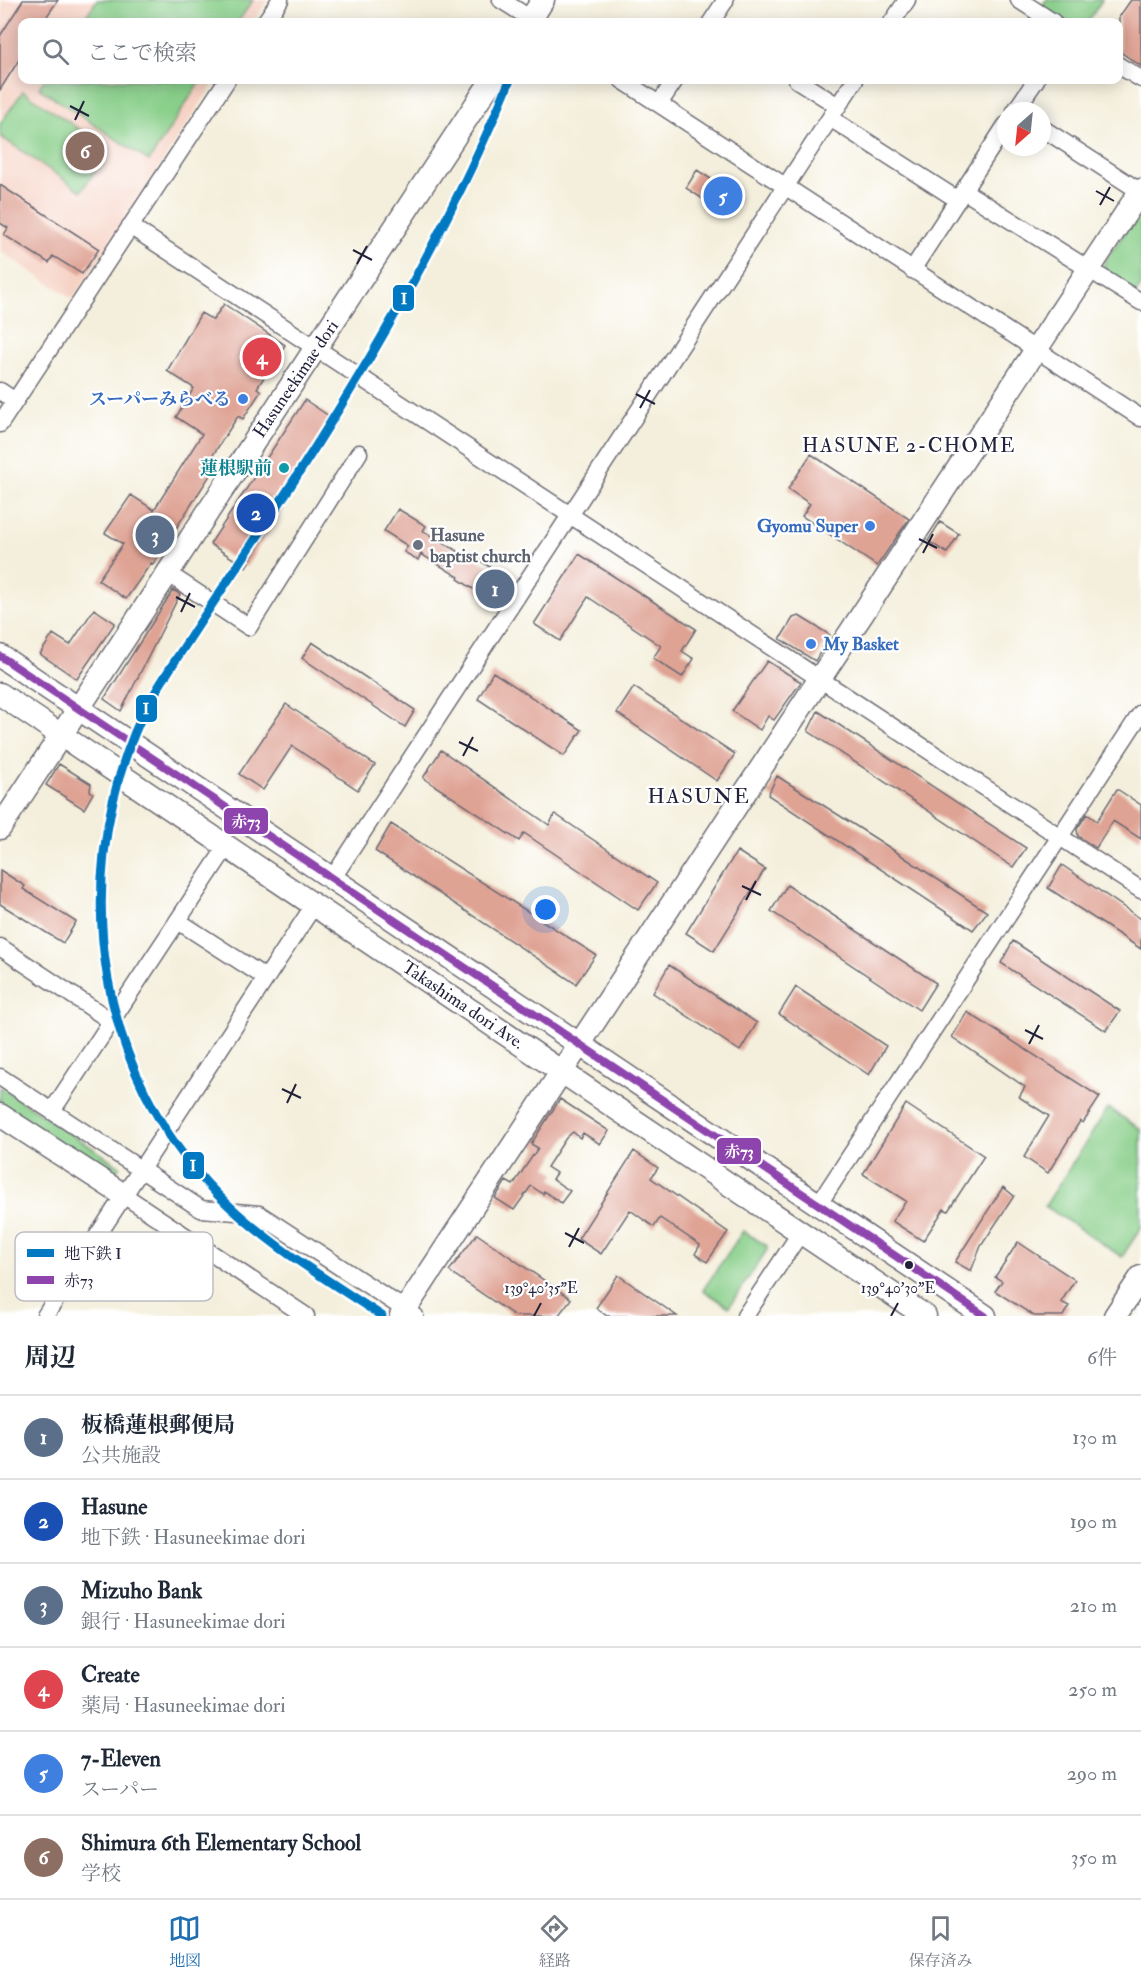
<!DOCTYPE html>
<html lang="ja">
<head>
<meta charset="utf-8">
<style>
	:root { --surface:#fff; --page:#f2f2f3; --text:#1f2937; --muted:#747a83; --line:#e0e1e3; --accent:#1f6fb2 }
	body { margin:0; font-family:"IM FELL Double Pica","Noto Serif JP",serif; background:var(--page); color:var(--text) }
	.compass { position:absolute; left:997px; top:102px; width:54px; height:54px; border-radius:50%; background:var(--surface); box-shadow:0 3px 15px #0003; rotate:207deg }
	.you { position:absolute; left:546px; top:910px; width:21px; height:21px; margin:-15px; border:4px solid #fff; border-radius:50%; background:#1a73e8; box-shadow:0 0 0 9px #1a73e833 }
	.badge { display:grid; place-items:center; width:39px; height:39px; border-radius:50%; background:var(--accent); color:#fff; font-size:20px; font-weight:700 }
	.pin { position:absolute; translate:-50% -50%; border:3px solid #fff; box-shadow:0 2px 6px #0006 }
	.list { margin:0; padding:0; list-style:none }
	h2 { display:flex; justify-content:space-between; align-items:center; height:78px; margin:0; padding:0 24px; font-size:26px }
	h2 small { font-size:20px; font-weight:400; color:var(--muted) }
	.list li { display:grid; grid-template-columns:39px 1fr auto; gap:18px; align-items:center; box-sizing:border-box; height:84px; padding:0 24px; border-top:2px solid var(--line) }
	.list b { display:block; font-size:22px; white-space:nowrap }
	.list p { margin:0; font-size:20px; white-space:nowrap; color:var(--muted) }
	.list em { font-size:20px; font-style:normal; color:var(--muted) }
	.icon { flex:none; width:33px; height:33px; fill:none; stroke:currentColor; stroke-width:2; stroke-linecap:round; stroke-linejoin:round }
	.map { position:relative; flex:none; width:1141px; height:1316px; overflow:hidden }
	.search { position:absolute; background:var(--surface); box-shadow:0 3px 15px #0003; left:18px; right:18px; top:18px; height:66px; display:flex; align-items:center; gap:15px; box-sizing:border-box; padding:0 21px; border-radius:12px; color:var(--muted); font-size:22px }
	.sheet { height:582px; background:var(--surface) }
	nav { display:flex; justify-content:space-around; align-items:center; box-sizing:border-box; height:84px; border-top:2px solid var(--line); background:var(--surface); font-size:16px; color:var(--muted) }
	nav a { display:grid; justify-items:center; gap:3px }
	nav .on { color:var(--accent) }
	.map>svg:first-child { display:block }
</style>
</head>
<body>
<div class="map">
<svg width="1141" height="1316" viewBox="0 0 1141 1316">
	<rect width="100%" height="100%" fill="#fff"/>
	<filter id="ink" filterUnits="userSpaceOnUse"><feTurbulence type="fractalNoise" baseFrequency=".0167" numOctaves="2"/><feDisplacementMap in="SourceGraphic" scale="12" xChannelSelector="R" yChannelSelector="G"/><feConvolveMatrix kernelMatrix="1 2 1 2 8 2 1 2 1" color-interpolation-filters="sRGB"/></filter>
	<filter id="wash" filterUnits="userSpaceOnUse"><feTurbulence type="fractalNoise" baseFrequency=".008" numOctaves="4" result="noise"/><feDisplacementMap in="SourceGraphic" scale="24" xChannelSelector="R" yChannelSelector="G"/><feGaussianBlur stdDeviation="1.35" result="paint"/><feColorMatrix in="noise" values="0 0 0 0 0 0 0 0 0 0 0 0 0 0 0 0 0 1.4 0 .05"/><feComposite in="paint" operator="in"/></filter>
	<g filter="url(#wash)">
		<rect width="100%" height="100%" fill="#f4efdc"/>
		<!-- built -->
		<path fill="#f6d2c4" d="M2,0H268L253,22H22V80H216L73,299L0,251Z"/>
		<!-- green -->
		<path fill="#89cf8a" stroke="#567862" stroke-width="1.5" d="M97,0H253L238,22H82Z
			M1046,0H1102L1088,22H1066L1041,7Z
			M44,80H201L149,161L39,88Z
			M23,91L110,150L81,191L0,136V124Z
			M1141,209V286L1136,294L1104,273V263Z
			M0,1087L120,1166L112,1179L0,1105Z
			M1108,1108L1141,1129V1228L1122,1257L1045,1206Z
			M743,1231L767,1246V1250L729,1307L703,1290Z"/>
		<g id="blocks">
			<!-- building -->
			<path fill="#dfa394" d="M23,0H58L43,22H22V55L0,90V36Z
				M1131,0H1141V66L1119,51V17Z
				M697,170L740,198L729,216L686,188Z
				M0,185L99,249L82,274L53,256L49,263L4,235L8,228L0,223Z
				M224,304L285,345L257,388L261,391L243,419L238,416L209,461L216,466L153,564L151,563L126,599L98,580L123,544L105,533L131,495L154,510L202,434L176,417L194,388L167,371L201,313L213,320Z
				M305,400L338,422L246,567L210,544Z
				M811,454L909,519L877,566L802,516L810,504L788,489Z
				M398,509L426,526L423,531L471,559L473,556L511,581L496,604L458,579L459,577L421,554L418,560L404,552L408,546L384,531Z
				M940,522L959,534L947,553L928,541Z
				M579,554L696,629L682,651L694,659L682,677L653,658L661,646L588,597L560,641L534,624Z
				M173,590L180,594L121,711L104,699Z
				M94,609L115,623L77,679L40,654L53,634L70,645Z
				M799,616L830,635L815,661L780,639L793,618Z
				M312,642L415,710L405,727L302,658Z
				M767,661L801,682L774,720L768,716L760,730L732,711Z
				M493,672L582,730L564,756L478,699Z
				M634,687L735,754L717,781L617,713Z
				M286,704L375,765L358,790L292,746L263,790L239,774Z
				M818,711L1026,848L1013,867L808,731Z
				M441,750L549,825L555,814L657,883L638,910L524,833L519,841L423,778Z
				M59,764L91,784L90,791L93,793L84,809L46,785Z
				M777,776L878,840L987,912L973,930L768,795Z
				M1117,789L1141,805V839L1113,821L1096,848L1078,836L1077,829L1087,814L1097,821Z
				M391,824L596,955L576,984L375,851Z
				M737,851L765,869L714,951L686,933Z
				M1062,865L1141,919V949L1048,888Z
				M0,870L25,886L23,889L76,922L63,943L0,904Z
				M787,885L936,983L919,1010L771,911Z
				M1013,941L1120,1011L1106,1031L1001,963Z
				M669,965L757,1023L740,1051L653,993Z
				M796,987L886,1046L869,1075L779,1014Z
				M967,1012L1100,1097L1083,1123L1080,1121L1048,1173L1024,1157L1049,1116L1019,1097L1025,1087L952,1037Z
				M560,1099L609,1131L600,1144L583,1133L580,1138L573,1132L566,1138L547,1167L556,1173L552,1179L570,1191L561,1203L544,1191L543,1194L531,1186L514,1210L495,1198L506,1181L513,1185L538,1148L531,1144Z
				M906,1104L984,1156L948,1211L944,1209L923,1241L892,1221L906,1201L863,1174Z
				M634,1151L658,1168L651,1178L728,1232L707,1262L695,1254L700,1245L660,1218L654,1227L630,1210L601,1254L578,1239Z
				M1003,1187L1014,1196L981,1246L971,1271L955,1262Z
				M477,1234L571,1299L558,1316H515L449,1271Z
				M1018,1242L1075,1280L1061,1302L1069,1306L1063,1316H1034L995,1291L1002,1281L995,1277Z
				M618,1275L677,1316H607L596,1308Z"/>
		</g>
	</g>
	<g filter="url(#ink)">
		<use href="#blocks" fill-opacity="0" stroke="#6c6a73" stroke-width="1.5"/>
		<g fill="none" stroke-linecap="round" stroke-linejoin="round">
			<!-- street casing -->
			<g stroke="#6c6a73" stroke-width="19">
				<path id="street" d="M501,0L536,22
					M1019,0L1053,22
					M265,22L280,0
					M711,22L725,1
					M892,22L907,0
					M1118,65L1141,79
					M622,80L1141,418
					M797,80L838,106
					M659,104L675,80
					M1015,111L1036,80
					M830,118L958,200
					M1042,128L1141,192
					M964,191L1141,302
					M130,226L1141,890
					M912,270L1006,125
					M0,391L15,401
					M0,424L227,80
					M167,573L249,627L359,453
					M332,879L855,80
					M178,921L266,978
					M0,947L111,1021
					M0,1077L201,1209L259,1214L415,1316
					M52,1111L227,846
					M122,1194L306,1316
					M818,1205L1141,713
					M45,1316L314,905
					M745,1316L801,1232"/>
			</g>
			<!-- secondary casing -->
			<g stroke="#6c6a73" stroke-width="25">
				<path id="secondary" d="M529,22L543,0
					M0,656L985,1316
					M0,694L925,1316
					M0,828L492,80
					M0,1115L122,1194
					M401,1316L1141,190
					M1115,1316L1141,1277"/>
			</g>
			<!-- street -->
			<use href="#street" stroke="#fff" stroke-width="16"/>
			<!-- secondary -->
			<use href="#secondary" stroke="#fff" stroke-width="22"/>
			<!-- bus-1 casing -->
			<g stroke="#fff" stroke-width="12">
				<path id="bus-1" d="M0,656L985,1316"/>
			</g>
			<!-- bus-1 -->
			<use href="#bus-1" stroke="#8e44ad" stroke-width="8"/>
			<!-- metro-1 casing -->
			<g stroke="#fff" stroke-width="14">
				<path id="metro-1" d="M382,1316C326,1279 265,1243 217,1194C98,1073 71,888 135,732C148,701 168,672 186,644C222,588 260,534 295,479C377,351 452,221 510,80"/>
			</g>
			<!-- metro-1 -->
			<use href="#metro-1" stroke="#0079c2" stroke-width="9"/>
		</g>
	</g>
	<!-- ticks -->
	<path fill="none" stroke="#22223b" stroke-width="2" d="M70,106L89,116M75,120L84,101M1096,191L1114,201M1100,205L1110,187M353,250L372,260M357,264L367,246M636,394L655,404M640,408L650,390M919,539L937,548M923,553L933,534M176,597L195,607M181,612L190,593M459,742L478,751M463,756L473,737M742,886L761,895M746,900L756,881M1025,1030L1043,1039M1029,1044L1039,1025M282,1089L301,1098M287,1103L296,1084M565,1233L584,1243M569,1247L579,1228M534,1316L541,1303M891,1316L898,1303"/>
	<!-- markers -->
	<g fill="#3f7fe0" stroke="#fff" stroke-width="2">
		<circle cx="243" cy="399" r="6"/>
		<circle cx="870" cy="526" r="6"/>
		<circle cx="811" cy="644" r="6"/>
	</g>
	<circle fill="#0f9aa8" stroke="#fff" stroke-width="2" cx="284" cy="468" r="6"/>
	<circle fill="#6b7280" stroke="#fff" stroke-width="2" cx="418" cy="545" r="6"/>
	<circle fill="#22223b" stroke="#fff" stroke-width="2" cx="909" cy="1265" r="5"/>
	<g text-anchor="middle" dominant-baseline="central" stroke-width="4.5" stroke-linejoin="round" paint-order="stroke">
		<!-- street labels -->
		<g font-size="18" fill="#22223b" stroke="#fff">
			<text transform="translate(296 379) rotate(-56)">Hasuneekimae dori</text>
			<text transform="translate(463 1005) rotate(34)">Takashima dori Ave.</text>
		</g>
		<!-- shop labels -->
		<g font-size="18" font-weight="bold" fill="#366cbe" stroke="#fff" text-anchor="end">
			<text x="231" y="399">スーパーみらべる</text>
			<text x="858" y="526">Gyomu Super</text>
			<text x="823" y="644" text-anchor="start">My Basket</text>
		</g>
		<!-- culture labels -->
		<g font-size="18" font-weight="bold" fill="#0d838f" stroke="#fff" text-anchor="end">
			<text x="272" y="468">蓮根駅前</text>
		</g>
		<!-- worship labels -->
		<g font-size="18" font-weight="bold" fill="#5b616d" stroke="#fff" text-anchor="start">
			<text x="430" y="535">Hasune<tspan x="430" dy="21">baptist church</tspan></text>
		</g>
		<!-- neighbourhood labels -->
		<g font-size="20" letter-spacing="1.5" fill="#22223b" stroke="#fff">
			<text x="909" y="445">HASUNE 2-CHOME</text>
		</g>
		<!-- quarter labels -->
		<g font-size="21" letter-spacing="1.5" fill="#22223b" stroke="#fff">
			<text x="699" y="796">HASUNE</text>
		</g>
	</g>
	<!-- legend -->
	<rect x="15" y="1232" width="198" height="69" rx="9" fill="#fff" stroke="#bdbdc4" stroke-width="1.5"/>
	<rect x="27" y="1249" width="27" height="8" fill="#0079c2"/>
	<rect x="27" y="1276" width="27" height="8" fill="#8e44ad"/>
	<g font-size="16" fill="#22223b">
		<text x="64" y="1259">地下鉄 I</text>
		<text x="64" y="1286">赤73</text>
	</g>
	<g font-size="15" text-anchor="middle" fill="#22223b" stroke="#fff" stroke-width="4.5" stroke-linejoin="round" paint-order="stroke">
		<text x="541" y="1293">139°40'35"E</text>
		<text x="898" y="1293">139°40'30"E</text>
	</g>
	<g stroke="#fff" stroke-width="2">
		<rect x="392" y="284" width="23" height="28" rx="6" fill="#0079c2"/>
		<rect x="135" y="694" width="23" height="29" rx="6" fill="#0079c2"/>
		<rect x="223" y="807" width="46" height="28" rx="6" fill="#8e44ad"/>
		<rect x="716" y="1137" width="46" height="28" rx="6" fill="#8e44ad"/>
		<rect x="182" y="1151" width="23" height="29" rx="6" fill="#0079c2"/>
	</g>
	<g font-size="16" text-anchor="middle" font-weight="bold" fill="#fff">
		<text x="404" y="304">I</text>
		<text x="146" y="714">I</text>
		<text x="246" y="827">赤73</text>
		<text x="739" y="1157">赤73</text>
		<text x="193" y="1171">I</text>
	</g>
</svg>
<svg class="compass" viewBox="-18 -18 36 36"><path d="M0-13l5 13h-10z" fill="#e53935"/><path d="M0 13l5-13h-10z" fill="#747a83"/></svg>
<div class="you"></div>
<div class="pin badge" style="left:495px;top:589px;background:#5c6f8a">1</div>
<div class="pin badge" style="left:256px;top:513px;background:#1a4fb4">2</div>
<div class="pin badge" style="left:155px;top:535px;background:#5c6f8a">3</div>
<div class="pin badge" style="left:262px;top:357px;background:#e0444e">4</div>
<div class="pin badge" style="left:723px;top:196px;background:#3f7fe0">5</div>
<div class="pin badge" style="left:85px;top:151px;background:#8d6e63">6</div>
<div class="search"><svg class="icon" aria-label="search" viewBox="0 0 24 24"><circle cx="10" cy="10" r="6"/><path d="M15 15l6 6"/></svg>ここで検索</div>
</div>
<section class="sheet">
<h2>周辺<small>6件</small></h2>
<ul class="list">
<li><span class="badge" style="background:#5c6f8a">1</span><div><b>板橋蓮根郵便局</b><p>公共施設</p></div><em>130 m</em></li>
<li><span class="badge" style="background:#1a4fb4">2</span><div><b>Hasune</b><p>地下鉄 · Hasuneekimae dori</p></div><em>190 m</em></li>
<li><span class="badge" style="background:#5c6f8a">3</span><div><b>Mizuho Bank</b><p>銀行 · Hasuneekimae dori</p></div><em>210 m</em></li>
<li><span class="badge" style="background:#e0444e">4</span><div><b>Create</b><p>薬局 · Hasuneekimae dori</p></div><em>250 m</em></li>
<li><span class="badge" style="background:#3f7fe0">5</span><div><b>7-Eleven</b><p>スーパー</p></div><em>290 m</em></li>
<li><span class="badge" style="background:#8d6e63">6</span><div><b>Shimura 6th Elementary School</b><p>学校</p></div><em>350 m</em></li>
</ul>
</section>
<nav>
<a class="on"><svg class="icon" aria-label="map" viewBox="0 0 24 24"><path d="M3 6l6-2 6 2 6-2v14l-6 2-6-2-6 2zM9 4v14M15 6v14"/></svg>地図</a>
<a><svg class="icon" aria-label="directions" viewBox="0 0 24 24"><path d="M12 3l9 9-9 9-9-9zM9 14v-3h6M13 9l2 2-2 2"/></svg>経路</a>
<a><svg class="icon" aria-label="saved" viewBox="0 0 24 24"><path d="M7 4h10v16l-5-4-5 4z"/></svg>保存済み</a>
</nav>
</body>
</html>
